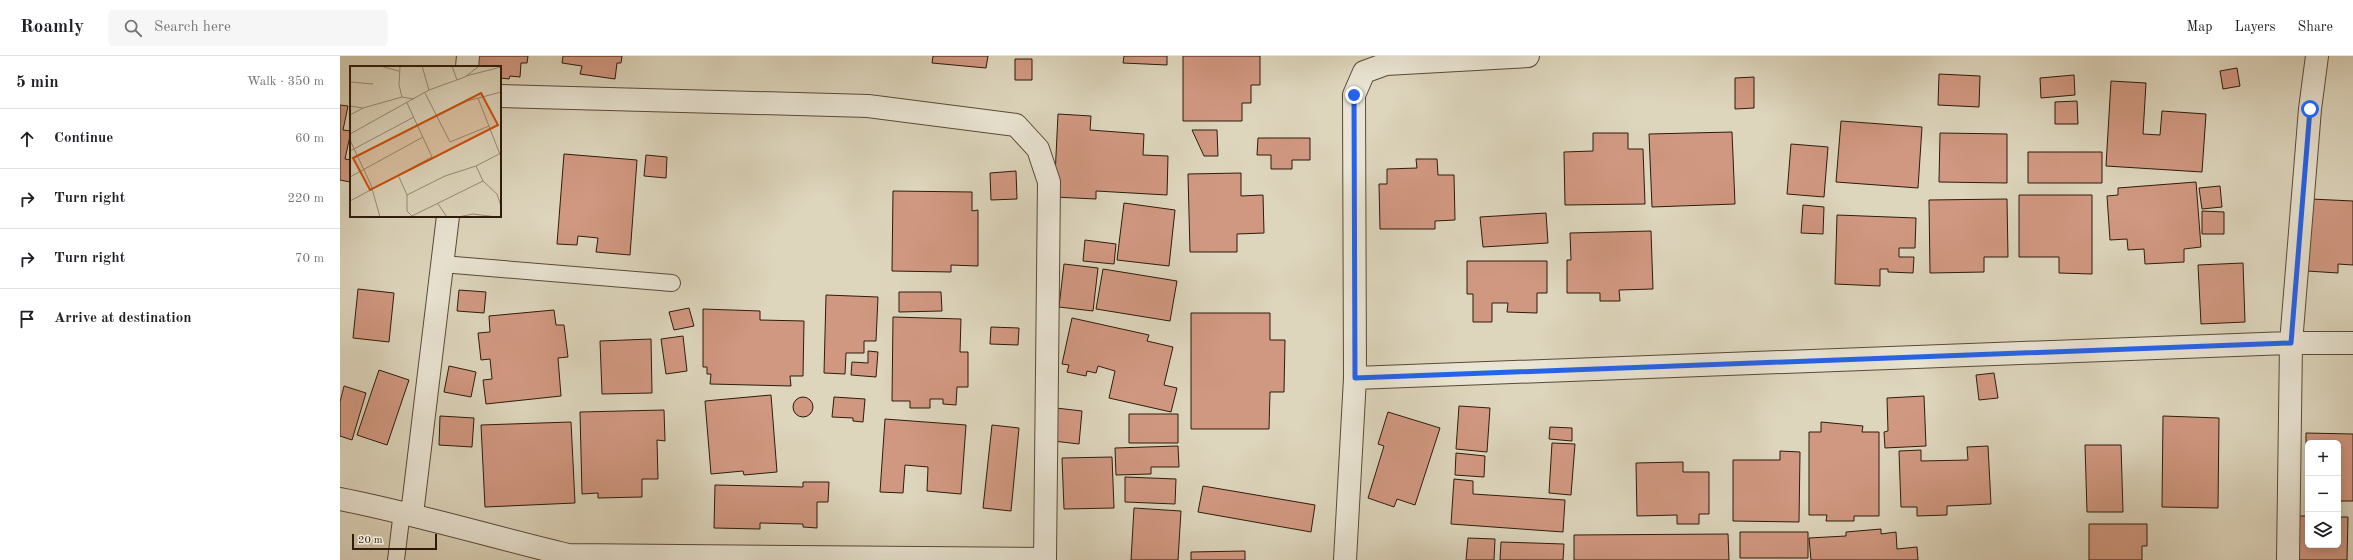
<!DOCTYPE html>
<html lang="en">
<head>
<meta charset="utf-8">
<style>
	:root { --surface:#fff; --page:#f6f6f6; --text:#202124; --muted:#757577; --line:#e0e0e0 }
	body { margin:0; font-family:"Old Standard TT",serif; background:var(--page); color:var(--text) }
	.controls { position:absolute; right:12px; bottom:12px; display:grid; overflow:hidden; border-radius:6px; box-shadow:0 2px 10px #0003 }
	.controls button { width:36px; height:36px; display:grid; place-items:center; padding:0; border:0; border-bottom:1px solid var(--line); background:var(--surface); color:var(--text); font:20px sans-serif }
	.scale { position:absolute; left:12px; bottom:10px; width:85px; box-sizing:border-box; padding-left:4px; border:2px solid #2e1b0a; border-top:0; font-size:11px; line-height:14px; white-space:nowrap; color:#2e1b0a; -webkit-text-stroke:3px #e9e4d3; paint-order:stroke }
	.stop { position:absolute; width:12px; height:12px; margin:-9px; border:3px solid #2563eb; border-radius:50%; background:#fff }
	.stop.end { background:#2563eb; border-color:#fff; box-shadow:0 1px 4px #0008 }
	.list { margin:0; padding:0; list-style:none }
	h2 { display:flex; justify-content:space-between; align-items:center; height:52px; margin:0; padding:0 16px; font-size:17px }
	h2 small { font-size:13px; font-weight:400; color:var(--muted) }
	.list li { display:grid; grid-template-columns:26px 1fr auto; gap:12px; align-items:center; box-sizing:border-box; height:60px; padding:0 16px; border-top:1px solid var(--line) }
	.list b { display:block; font-size:15px; white-space:nowrap }
	.list em { font-size:13px; font-style:normal; color:var(--muted) }
	.icon { flex:none; width:22px; height:22px; fill:none; stroke:currentColor; stroke-width:2; stroke-linecap:round; stroke-linejoin:round }
	.map { position:relative; flex:none; width:2013px; height:504px; overflow:hidden }
	header { display:flex; align-items:center; gap:24px; box-sizing:border-box; height:56px; padding:0 20px; background:var(--surface); border-bottom:1px solid var(--line) }
	header strong { font-size:19px }
	nav { display:flex; gap:22px; margin-inline-start:auto; font-size:14px }
	.search { width:280px; height:36px; background:var(--page); display:flex; align-items:center; gap:10px; box-sizing:border-box; padding:0 14px; border-radius:6px; color:var(--muted); font-size:15px }
	main { display:flex }
	aside { flex:1; background:var(--surface) }
	.map>svg:first-child { display:block }
</style>
</head>
<body>
<header>
<strong>Roamly</strong>
<div class="search"><svg class="icon" aria-label="search" viewBox="0 0 24 24"><circle cx="10" cy="10" r="6"/><path d="M15 15l6 6"/></svg>Search here</div>
<nav><a>Map</a><a>Layers</a><a>Share</a></nav>
</header>
<main>
<aside>
<h2>5 min<small>Walk · 350 m</small></h2>
<ul class="list">
<li><svg class="icon" aria-label="ahead" viewBox="0 0 24 24"><path d="M12 20V5M6 11l6-6 6 6"/></svg><div><b>Continue</b></div><em>60 m</em></li>
<li><svg class="icon" aria-label="right" viewBox="0 0 24 24"><path d="M7 20v-9h11M14 6l5 5-5 5"/></svg><div><b>Turn right</b></div><em>220 m</em></li>
<li><svg class="icon" aria-label="right" viewBox="0 0 24 24"><path d="M7 20v-9h11M14 6l5 5-5 5"/></svg><div><b>Turn right</b></div><em>70 m</em></li>
<li><svg class="icon" aria-label="arrive" viewBox="0 0 24 24"><path d="M6 21V4h12l-3 4 3 4H6"/></svg><div><b>Arrive at destination</b></div></li>
</ul>
</aside>
<div class="map">
<svg width="2013" height="504" viewBox="0 0 2013 504">
	<rect width="100%" height="100%" fill="#ddd5bc"/>
	<filter id="stains"><feTurbulence type="fractalNoise" baseFrequency=".005" numOctaves="4"/><feColorMatrix values="0 0 0 0 .2 0 0 0 0 .09 0 0 0 0 .02 0 0 0 .5 -.17"/></filter>
	<radialGradient id="worn" r=".72"><stop offset=".6" stop-color="#630" stop-opacity="0"/><stop offset="1" stop-color="#630" stop-opacity=".3"/></radialGradient>
	<!-- building -->
	<path fill="#d19881" stroke="#2e1b0a" d="M134,0H188L187,7H181L180,21L170,20L169,23L160,22V11H133Z
		M223,0H282L281,7H277L275,23L240,18L242,10L222,7Z
		M593,0H648L646,12L592,7Z
		M784,0H827V9L783,7Z
		M843,0H920V29H911V47H902V65H843Z
		M675,3H692V24H675Z
		M1897,12L1900,30L1883,33L1880,15Z
		M1599,18L1640,20L1639,51L1598,49Z
		M1734,19L1735,39L1701,42L1700,22Z
		M1414,21V52L1395,53V22Z
		M1771,25L1806,27L1803,78L1820,79L1822,55L1866,58L1862,116L1766,110Z
		M1737,45L1738,68H1715V46Z
		M0,49L8,50L3,74L11,75L5,103L11,104L10,126L0,124Z
		M718,58L751,60L750,74L804,78L803,99L828,100L827,139L756,135V143L714,141Z
		M1501,65L1582,71L1578,132L1496,126Z
		M852,74H877L878,100H864Z
		M1392,76L1395,148L1312,151L1309,78Z
		M1253,77H1288V93H1303L1305,148L1225,149L1224,96L1253,95Z
		M1600,77L1667,78V127L1599,126Z
		M918,82H970V104H952V113H931V99H917Z
		M1451,88L1488,91L1484,141L1447,138Z
		M1688,96H1762V127H1688Z
		M224,98L297,104L290,199L256,196L258,182L238,180L237,189L217,188Z
		M306,99L327,101L326,122L304,120Z
		M1076,103H1097L1098,119H1114L1115,164L1095,165V173H1040L1039,128H1047V113L1077,112Z
		M676,115L677,143L651,144L650,117Z
		M901,117V140L923,139L924,177L897,178V196H850L848,118Z
		M1856,126L1861,191L1844,193V206L1805,208L1804,193L1788,194L1787,183L1770,184L1767,140L1778,139V132Z
		M1880,130L1882,151L1862,153L1859,132Z
		M553,135L632,136V155L638,154V210L611,209V216L552,215Z
		M1679,139H1752V218L1719,217V201H1679Z
		M1667,143L1668,201H1644V216L1590,217L1589,144Z
		M1971,143L2013,145V209L1998,208V217L1967,215Z
		M784,147L835,154L829,210L777,204Z
		M1463,149L1484,151L1483,178L1461,177Z
		M1862,155L1884,156V178H1862Z
		M1206,157L1208,187L1143,191L1140,161Z
		M1497,159L1576,162L1575,192H1559V201H1574L1573,217L1548,216V213H1540V230L1495,228Z
		M1311,175L1313,233L1279,234L1280,245H1260V237H1227V204H1231L1230,177Z
		M745,184L776,188L774,208L743,205Z
		M1127,205H1207V237H1197V257L1167,256L1168,247H1152V266H1133V238H1127Z
		M1903,207L1905,266L1861,268L1858,209Z
		M724,208L758,212L753,255L719,251Z
		M763,213L837,225L830,265L756,253Z
		M18,233L54,237L49,286L13,282Z
		M119,234L146,236L144,257L117,255Z
		M559,236H601L602,255L559,256Z
		M486,239L538,241L536,285H524V297H506L505,318L484,317Z
		M349,252L354,270L334,274L329,256Z
		M363,253L420,255V264L464,265L463,320H450L451,330L370,328L371,318H367V311H363Z
		M214,254L216,269H224L228,301L218,302L221,340L146,348L143,324L152,323L150,303L141,304L138,277L150,276L149,260Z
		M851,257H930V284H945L944,336H930L929,373H851Z
		M553,261L621,263L620,296H628V331H617L616,349L603,348V343H590V352H570V345H552Z
		M732,262L809,279L807,285L833,291L824,329L837,332L831,356L769,342L775,315L758,310L756,317L747,315L746,320L727,316L729,309L722,308Z
		M651,271L679,272L678,289L650,288Z
		M343,280L347,315L326,318L321,283Z
		M311,283L312,337L262,338L260,285Z
		M528,295L538,296L536,321L511,319L512,306L528,307Z
		M109,310L136,316L131,341L104,336Z
		M39,314L69,324L47,389L17,379Z
		M1654,317L1658,342L1639,344L1636,319Z
		M4,330L26,337L12,384L0,380V346Z
		M431,339L437,416L404,419L403,415L371,418L365,345Z
		M1584,340L1586,390L1545,392L1544,376L1548,375L1547,342Z
		M453 351a10 10 0 1 1 20 0a10 10 0 1 1-20 0Z
		M494,341L525,343L523,366L513,365V362L492,361Z
		M1119,350L1150,352L1147,396L1116,393Z
		M716,352L742,355L739,388L713,385Z
		M324,354L325,385L317,384L318,423H302V441L258,442V437L242,438L240,356Z
		M1048,356L1100,372L1075,449L1057,443L1054,451L1028,442L1044,390L1038,388Z
		M789,358H838V387H789Z
		M100,360L134,362L132,391L99,389Z
		M1823,360L1879,362L1878,452L1822,451Z
		M545,363L626,369L621,438L587,435L588,411L565,409L563,437L540,436Z
		M231,366L235,447L145,451L141,369Z
		M1481,366L1523,370L1522,376H1539V460H1514V465H1486L1487,459H1469V376H1481Z
		M652,369L679,372L671,455L643,452Z
		M1210,371L1232,372V385L1209,383Z
		M1966,377L2013,378V445H1998V387H1968V445H1966Z
		M1212,387L1235,388L1231,439L1209,437Z
		M1745,389H1781L1783,456H1747Z
		M838,390L839,411H811V418L776,419L775,392Z
		M1648,390L1651,448L1607,450V459L1577,460V451H1561L1559,395L1581,394V405L1628,404L1627,391Z
		M1440,395L1460,396L1459,466L1393,465V404H1440Z
		M1116,397L1145,400L1144,421L1115,419Z
		M772,401L774,452L724,453L722,402Z
		M1343,406V416H1369V458H1359V468H1337V459L1297,460L1296,407Z
		M785,421L836,423L835,448L785,446Z
		M1114,423L1133,425V438L1225,444L1223,476L1111,468Z
		M463,426H489L488,446H477V472L463,471V468L420,467V473L374,472L375,429L463,431Z
		M863,430L975,449L971,476L858,456Z
		M794,452L841,455L838,504H791Z
		M1953,460H1968V489H1998V461H2008L2007,504H1952Z
		M1749,468H1807V490H1802V504H1749Z
		M1541,473V478L1556,476L1557,493L1577,491L1578,504H1471L1469,482L1506,480V476Z
		M1400,476H1468V502H1400Z
		M1388,478L1389,504H1234V479Z
		M1128,482L1155,483L1154,504H1126Z
		M1161,486L1224,488L1223,504H1160Z
		M905,495V504H851V496Z"/>
	<g fill="none" stroke-linecap="round" stroke-linejoin="round">
		<!-- service casing -->
		<g stroke="#5a4a36" stroke-width="18">
			<path id="service" d="M102,208L332,227
				M56,504L62,455"/>
		</g>
		<!-- minor casing -->
		<g stroke="#5a4a36" stroke-width="24">
			<path id="minor" d="M127,11L128,0
				M160,40L528,50L676,69L698,93L709,126L705,504
				M1015,322L1951,287H2013
				M0,443C77,458 152,481 228,499L705,503
				M72,458L108,160
				M1005,504L1015,322L1014,39L1024,16L1046,8L1188,0
				M1948,504L1951,287L1970,53L1977,0"/>
		</g>
		<!-- service -->
		<use href="#service" stroke="#e9e4d3" stroke-width="16"/>
		<!-- minor -->
		<use href="#minor" stroke="#e9e4d3" stroke-width="22"/>
	</g>
	<g fill="none" stroke-linecap="round" stroke-linejoin="round">
		<!-- route -->
		<path stroke="#2563eb" stroke-width="5" d="M1014,39L1015,322L1951,287L1970,53"/>
	</g>
	<!-- overview -->
	<g transform="translate(10 10)">
		<rect width="151" height="151" fill="#ddd5bc"/>
		<path fill="none" stroke="#978b75" stroke-width="1" d="M30,0L49,5M50,0L49,19L52,31M72,0L79,24M102,0L107,14M116,10L151,1M0,16L23,18M75,27L100,76L139,60M128,32L151,91M0,40L13,42L52,31L64,33M0,49L13,42M87,50L117,35L151,26M0,68L79,24L115,11L129,0M0,74L21,119L30,151M0,85L64,51M126,100L133,115L147,128L151,140M0,111L73,71M49,111L57,129V145L62,150L133,115M57,129L95,110L126,100L149,88M0,135L82,91L57,37M88,138L97,151M108,151L123,148L147,151"/>
		<path fill="#cc500c" fill-opacity="0.15" stroke="#cc500c" stroke-width="2" d="M131,27L148,59L20,124L3,92Z"/>
		<rect width="151" height="151" fill="none" stroke="#2e1b0a" stroke-width="2"/>
	</g>
	<rect width="100%" height="100%" filter="url(#stains)"/>
	<rect width="100%" height="100%" fill="url(#worn)"/>
</svg>
<div class="controls">
<button>+</button>
<button>−</button>
<button><svg class="icon" aria-label="layers" viewBox="0 0 24 24"><path d="M12 4l9 5-9 5-9-5zM3 14l9 5 9-5"/></svg></button>
</div>
<div class="scale">20 m</div>
<div class="stop" style="left:1970px;top:53px"></div>
<div class="stop end" style="left:1014px;top:39px"></div>
</div>
</main>
</body>
</html>
